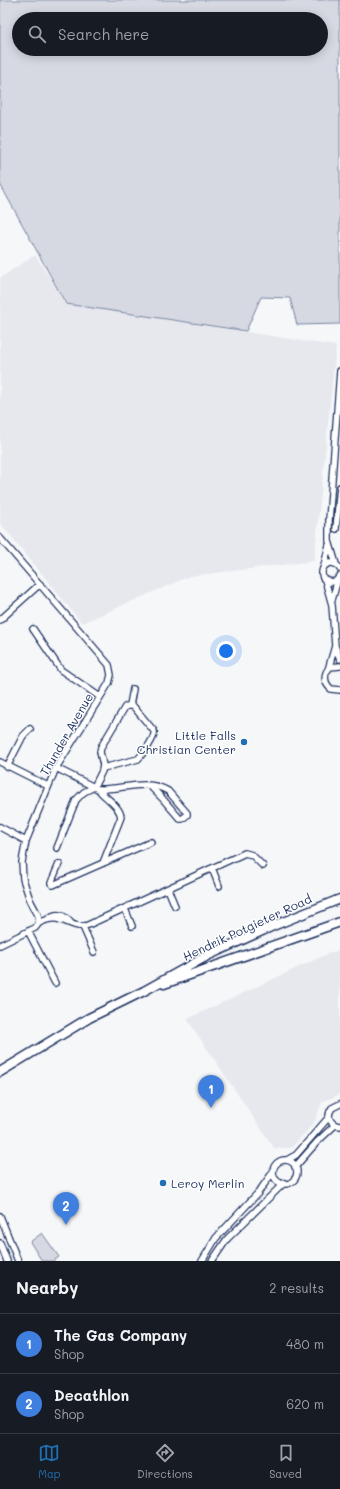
<!DOCTYPE html>
<html lang="en">
<head>
<meta charset="utf-8">
<style>
	:root { --surface:#171b24; --page:#20242c; --text:#f1f3f6; --muted:#9ea1a6; --line:#363941; --accent:#1f6fb2 }
	body { margin:0; font-family:Mali,sans-serif; background:var(--page); color:var(--text) }
	.you { position:absolute; left:226px; top:651px; width:14px; height:14px; margin:-10px; border:3px solid #fff; border-radius:50%; background:#1a73e8; box-shadow:0 0 0 6px #1a73e833 }
	.badge { display:grid; place-items:center; width:26px; height:26px; border-radius:50%; background:var(--accent); color:#fff; font-size:13px; font-weight:700 }
	.pin { position:absolute; translate:-50% -33px; filter:drop-shadow(0 1px 2px #0008) }
	.pin::after { content:''; position:absolute; top:21px; width:14px; height:12px; background:inherit; clip-path:polygon(0 0,100% 0,50% 100%) }
	.list { margin:0; padding:0; list-style:none }
	h2 { display:flex; justify-content:space-between; align-items:center; height:52px; margin:0; padding:0 16px; font-size:17px }
	h2 small { font-size:13px; font-weight:400; color:var(--muted) }
	.list li { display:grid; grid-template-columns:26px 1fr auto; gap:12px; align-items:center; box-sizing:border-box; height:60px; padding:0 16px; border-top:1px solid var(--line) }
	.list b { display:block; font-size:15px; white-space:nowrap }
	.list p { margin:0; font-size:13px; white-space:nowrap; color:var(--muted) }
	.list em { font-size:13px; font-style:normal; color:var(--muted) }
	.icon { flex:none; width:22px; height:22px; fill:none; stroke:currentColor; stroke-width:2; stroke-linecap:round; stroke-linejoin:round }
	.map { position:relative; flex:none; width:340px; height:1261px; overflow:hidden }
	.search { position:absolute; background:var(--surface); box-shadow:0 2px 10px #0003; left:12px; right:12px; top:12px; height:44px; display:flex; align-items:center; gap:10px; box-sizing:border-box; padding:0 14px; border-radius:22px; color:var(--muted); font-size:15px }
	.sheet { height:172px; background:var(--surface) }
	nav { display:flex; justify-content:space-around; align-items:center; box-sizing:border-box; height:56px; border-top:1px solid var(--line); background:var(--surface); font-size:11px; color:var(--muted) }
	nav a { display:grid; justify-items:center; gap:2px }
	nav .on { color:var(--accent) }
	.map>svg:first-child { display:block }
</style>
</head>
<body>
<div class="map">
<svg width="340" height="1261" viewBox="0 0 340 1261">
	<rect width="100%" height="100%" fill="#f6f7f9"/>
	<filter id="ink" filterUnits="userSpaceOnUse"><feTurbulence type="fractalNoise" baseFrequency=".025" numOctaves="2"/><feDisplacementMap in="SourceGraphic" scale="8" xChannelSelector="R" yChannelSelector="G"/><feConvolveMatrix kernelMatrix="1 2 1 2 8 2 1 2 1" color-interpolation-filters="sRGB"/></filter>
	<g filter="url(#ink)">
		<!-- built -->
		<path fill="#e6e8ee" d="M35,255L67,304L336,346L314,561L190,576L82,623L0,523V278Z
			M340,950V1094L322,1102L314,1123L291,1148H274L187,1019L327,954Z"/>
		<!-- green -->
		<path fill="#d6d9e2" stroke="#7884a0" fill-rule="evenodd" d="M0,0H340V324L297,325L290,298L261,297L246,331L66,304L0,184ZM19,19H321V49H19Z
			M42,1233L59,1257L53,1261H42L30,1242Z"/>
		<g fill="none" stroke-linecap="round" stroke-linejoin="round">
			<!-- street casing -->
			<g stroke="#1b2f5e" stroke-width="8">
				<path id="street" d="M336,529L340,487
					M0,538L109,665L111,675L109,683L56,768L26,841L22,862L23,879L30,900L38,915L39,923L35,928L0,945
					M336,564L329,541V520L340,371
					M324,566L329,545
					M340,569C333,557 318,565 323,578L330,582L336,581L340,576
					M325,580L332,605L335,646L340,659
					M332,600L338,579
					M0,620L40,584
					M33,629L61,670L100,697
					M340,666L330,667C323,674 324,683 331,689L340,690
					M328,670L335,646
					M130,705L133,689
					M0,762L48,786
					M7,767L23,736L30,729
					M56,768L98,789C122,790 146,778 168,791L187,813V815L182,819H180L162,798L150,786
					M98,789C105,798 120,806 121,817L103,863
					M0,827L26,841
					M57,848L76,800L84,792L94,787L102,771L103,765L100,752L101,747L125,707L127,706H133L154,731C156,737 143,754 138,759L103,768
					M59,864L51,883L53,885L151,842
					M212,868L219,886
					M168,889L175,906
					M125,909L132,926
					M48,919C57,911 64,915 71,923
					M39,923C45,920 51,918 57,919C68,921 76,929 88,925L245,853L252,855L263,866
					M83,927L94,952
					M28,931L55,983
					M340,1104L332,1108C326,1116 330,1125 340,1126
					M287,1160L296,1155L329,1117
					M273 1172a12 12 0 1 1 24 0a12 12 0 1 1-24 0Z
					M295,1167L317,1142L335,1125
					M0,1216L18,1261
					M0,1243L7,1261
					M202,1261L216,1238L258,1193L273,1172
					M212,1261L227,1239L284,1183"/>
			</g>
			<!-- secondary casing -->
			<g stroke="#1b2f5e" stroke-width="11">
				<path id="secondary" d="M164,984L340,922
					M0,1072L89,1018L144,991L209,955L273,926L340,899"/>
			</g>
			<!-- street -->
			<use href="#street" stroke="#fff" stroke-width="5.5"/>
			<!-- secondary -->
			<use href="#secondary" stroke="#fff" stroke-width="8"/>
		</g>
	</g>
	<!-- markers -->
	<g fill="#1f6fb2" stroke="#fff" stroke-width="1.5">
		<circle cx="244" cy="742" r="4"/>
		<circle cx="163" cy="1183" r="4"/>
	</g>
	<g text-anchor="middle" dominant-baseline="central" stroke-width="3" stroke-linejoin="round" paint-order="stroke">
		<!-- street labels -->
		<g font-size="12" fill="#1b2f5e" stroke="#fff">
			<text transform="translate(66 734) rotate(-60)">Thunder Avenue</text>
			<text transform="translate(247 927) rotate(-25)">Hendrik Potgieter Road</text>
		</g>
		<!-- poi labels -->
		<g font-size="12" fill="#1b2f5e" stroke="#fff" text-anchor="end">
			<text x="236" y="735">Little Falls<tspan x="236" dy="14">Christian Center</tspan></text>
			<text x="171" y="1183" text-anchor="start">Leroy Merlin</text>
		</g>
	</g>
</svg>
<div class="you"></div>
<div class="pin badge" style="left:211px;top:1108px;background:#3f7fe0">1</div>
<div class="pin badge" style="left:66px;top:1225px;background:#3f7fe0">2</div>
<div class="search"><svg class="icon" aria-label="search" viewBox="0 0 24 24"><circle cx="10" cy="10" r="6"/><path d="M15 15l6 6"/></svg>Search here</div>
</div>
<section class="sheet">
<h2>Nearby<small>2 results</small></h2>
<ul class="list">
<li><span class="badge" style="background:#3f7fe0">1</span><div><b>The Gas Company</b><p>Shop</p></div><em>480 m</em></li>
<li><span class="badge" style="background:#3f7fe0">2</span><div><b>Decathlon</b><p>Shop</p></div><em>620 m</em></li>
</ul>
</section>
<nav>
<a class="on"><svg class="icon" aria-label="map" viewBox="0 0 24 24"><path d="M3 6l6-2 6 2 6-2v14l-6 2-6-2-6 2zM9 4v14M15 6v14"/></svg>Map</a>
<a><svg class="icon" aria-label="directions" viewBox="0 0 24 24"><path d="M12 3l9 9-9 9-9-9zM9 14v-3h6M13 9l2 2-2 2"/></svg>Directions</a>
<a><svg class="icon" aria-label="saved" viewBox="0 0 24 24"><path d="M7 4h10v16l-5-4-5 4z"/></svg>Saved</a>
</nav>
</body>
</html>
